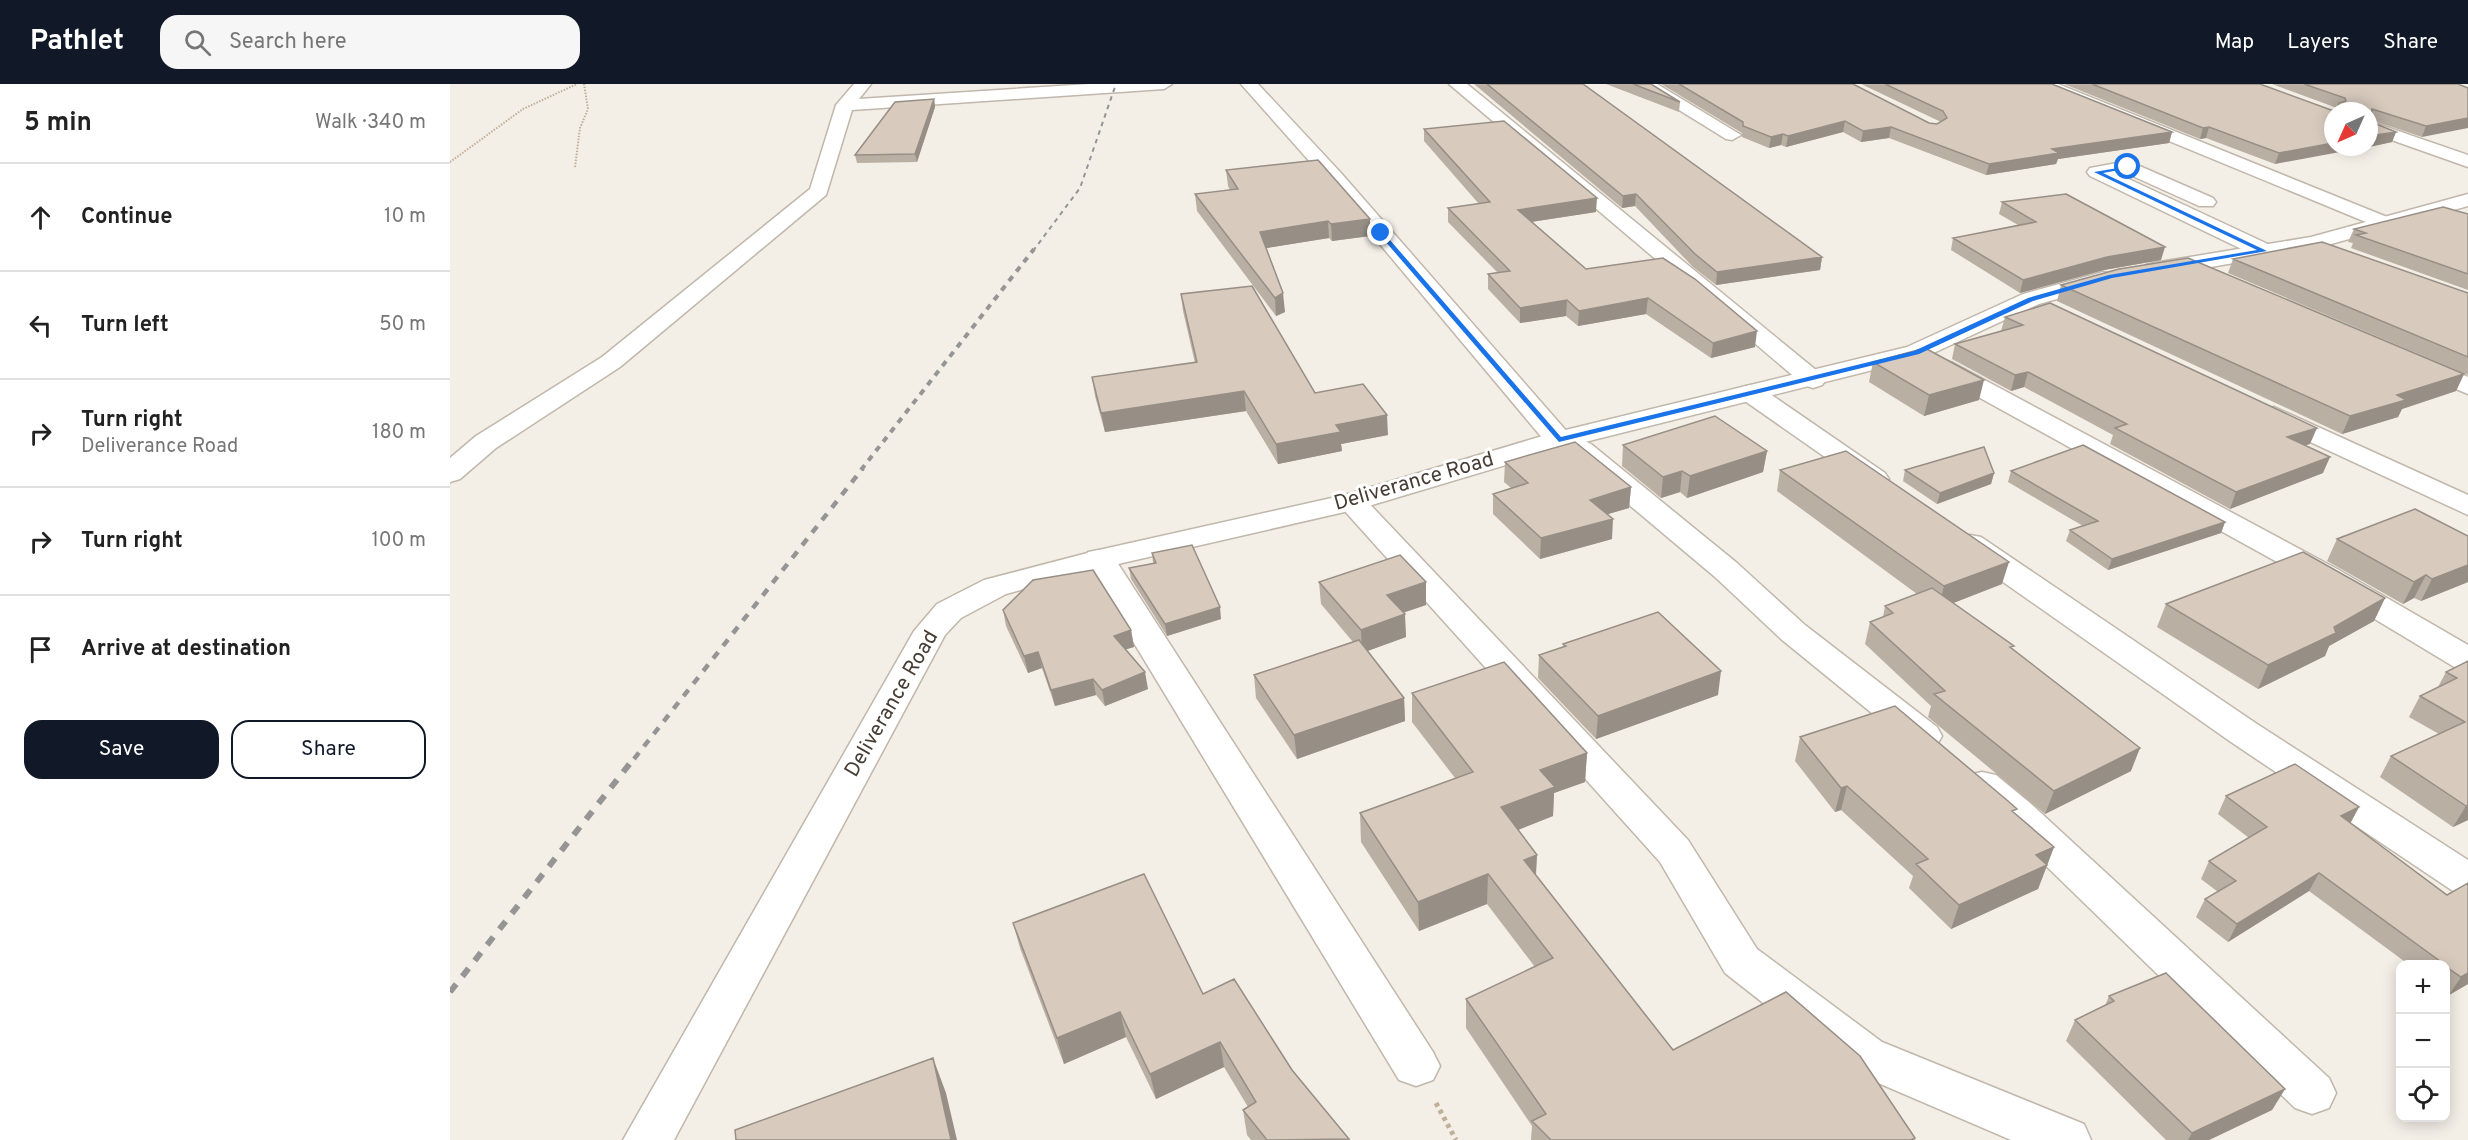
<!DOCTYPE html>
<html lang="en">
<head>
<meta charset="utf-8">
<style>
	:root { --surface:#fff; --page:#f6f6f6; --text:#222; --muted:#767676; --line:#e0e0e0; --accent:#111827 }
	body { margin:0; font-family:Overpass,sans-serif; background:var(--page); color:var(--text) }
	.controls { position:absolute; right:18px; bottom:18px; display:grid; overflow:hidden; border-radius:12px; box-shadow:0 3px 15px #0003 }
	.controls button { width:54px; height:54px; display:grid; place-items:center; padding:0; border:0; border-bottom:2px solid var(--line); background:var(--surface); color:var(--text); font:30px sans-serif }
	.compass { position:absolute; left:1874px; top:18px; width:54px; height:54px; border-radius:50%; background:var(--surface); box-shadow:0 3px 15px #0003; rotate:225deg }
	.stop { position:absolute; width:18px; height:18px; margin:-14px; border:4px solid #1a73e8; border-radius:50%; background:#fff }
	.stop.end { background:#1a73e8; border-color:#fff; box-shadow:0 2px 6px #0008 }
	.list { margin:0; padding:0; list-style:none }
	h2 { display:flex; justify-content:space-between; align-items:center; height:78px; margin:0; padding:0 24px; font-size:26px }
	h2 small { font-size:20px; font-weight:400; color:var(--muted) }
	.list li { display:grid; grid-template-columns:39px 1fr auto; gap:18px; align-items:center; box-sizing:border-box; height:108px; padding:0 24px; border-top:2px solid var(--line) }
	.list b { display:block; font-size:22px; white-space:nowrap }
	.list p { margin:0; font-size:20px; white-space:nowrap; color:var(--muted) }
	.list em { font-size:20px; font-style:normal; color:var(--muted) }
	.actions { display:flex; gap:12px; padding:18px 24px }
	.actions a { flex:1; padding:14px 0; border:2px solid var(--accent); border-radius:18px; text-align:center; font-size:21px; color:var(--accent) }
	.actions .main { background:var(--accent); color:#fff }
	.icon { flex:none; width:33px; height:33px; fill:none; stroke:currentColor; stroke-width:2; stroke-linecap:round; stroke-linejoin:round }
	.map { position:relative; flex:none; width:2018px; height:1056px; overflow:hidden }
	header { display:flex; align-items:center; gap:36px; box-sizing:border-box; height:84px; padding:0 30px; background:var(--accent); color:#fff }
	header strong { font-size:28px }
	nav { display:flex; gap:33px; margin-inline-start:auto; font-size:21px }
	.search { width:420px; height:54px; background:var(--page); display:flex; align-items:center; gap:15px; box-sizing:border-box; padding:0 21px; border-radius:18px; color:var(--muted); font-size:22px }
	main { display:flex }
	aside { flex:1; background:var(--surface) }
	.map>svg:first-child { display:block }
</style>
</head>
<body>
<header>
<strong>Pathlet</strong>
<div class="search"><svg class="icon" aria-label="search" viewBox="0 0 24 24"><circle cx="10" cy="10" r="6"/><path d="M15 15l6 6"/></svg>Search here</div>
<nav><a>Map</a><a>Layers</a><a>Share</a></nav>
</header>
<main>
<aside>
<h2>5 min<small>Walk · 340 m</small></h2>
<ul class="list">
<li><svg class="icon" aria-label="ahead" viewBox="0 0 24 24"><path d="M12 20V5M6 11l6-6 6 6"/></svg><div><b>Continue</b></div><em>10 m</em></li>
<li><svg class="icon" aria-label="left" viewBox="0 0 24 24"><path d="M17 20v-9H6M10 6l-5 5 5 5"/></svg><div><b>Turn left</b></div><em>50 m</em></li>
<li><svg class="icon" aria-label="right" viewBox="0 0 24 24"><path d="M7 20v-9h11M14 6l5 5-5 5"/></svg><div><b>Turn right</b><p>Deliverance Road</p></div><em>180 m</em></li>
<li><svg class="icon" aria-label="right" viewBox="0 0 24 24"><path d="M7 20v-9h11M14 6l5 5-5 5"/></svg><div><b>Turn right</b></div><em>100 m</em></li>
<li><svg class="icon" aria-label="arrive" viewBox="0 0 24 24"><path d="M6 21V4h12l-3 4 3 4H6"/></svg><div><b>Arrive at destination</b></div></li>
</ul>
<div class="actions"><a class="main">Save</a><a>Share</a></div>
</aside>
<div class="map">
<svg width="2018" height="1056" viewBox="0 0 2018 1056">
	<rect width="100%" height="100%" fill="#f3eee6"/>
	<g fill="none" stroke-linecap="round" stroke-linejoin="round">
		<!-- minor casing -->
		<g stroke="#c1b7ab" stroke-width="3">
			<path id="minor" d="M404,0H421L409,15L639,0H722L714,5L402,26L376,111L170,283L46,364L10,395L0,398V374L26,352L152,273L360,105L386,21Z
				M791,0H808L891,89L1119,350L1141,360L1287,479L1355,541L1487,643L1492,652L1487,661L1474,664L1461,661L1331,555L1265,493L1121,372L1099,362L877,97Z
				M999,0H1017L1372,291L1376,296L1372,301L1363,304L1354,301Z
				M1187,0H1207L1291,51L1282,56L1276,55Z
				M1586,0H1608L1942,135L1945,139L1942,143H1928L1588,3Z
				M1919,37L2018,71V83L1919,48Z
				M1678,77L1763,114L1766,118L1763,122H1749L1676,89L1668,90L1822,162L1825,167L1822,172H1806L1640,92L1637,88L1640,84Z
				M1970,273L2018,293V310L1961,286L1957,281L1961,276Z
				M1494,276L1503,279L1887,485L2018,561V587L2006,584L1865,499L1485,289L1481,284L1485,279Z
				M1301,301L1310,303L1435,389L1439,395L1435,401L1425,404L1415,401L1292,315L1288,309L1292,303Z
				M1824,323L2018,411V431L1815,337L1811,331L1815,325Z
				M902,409L912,412L1238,756L1307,865L1432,958L1634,1040L1641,1056H1561L1398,986L1275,889L1210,778L892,424L887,418L892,412Z
				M1520,451L1531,453L1807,640L2018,776V812L2003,807L1781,658L1509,467L1505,460L1509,453Z
				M649,466L660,468L665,475L983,968L990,982L983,996L966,1002L949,996L633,475L638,468Z
				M1532,688L1546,691L1580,719L1879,994L1886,1009L1879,1024L1862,1030L1845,1024L1552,739L1518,711L1513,701L1518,691Z"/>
		</g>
		<!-- tertiary casing -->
		<g stroke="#c1b7ab" stroke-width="3">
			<path id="tertiary" d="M2018,110V122L1863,165L1704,193L1696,191L1693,186L1696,181L1704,179L1861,153Z
				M1653,188L1661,190L1664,195L1661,200L1589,220L1475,273L1119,362L912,424L655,483L556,510L511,534L495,551L224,1056H173L464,547L487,520L534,496L649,466L895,411L1099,350L1457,263L1573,210Z"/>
		</g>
		<!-- path-far1 -->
		<path stroke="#c0af99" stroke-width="2" stroke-dasharray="1.5 1.5" stroke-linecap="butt" d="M0,78L73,25L127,0
			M125,83L130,44L138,25L134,0"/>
		<!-- path -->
		<path stroke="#c0af99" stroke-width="5" stroke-dasharray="4 4" stroke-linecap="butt" d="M986,1019L1006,1056"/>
		<!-- minor -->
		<use href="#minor" fill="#fff" fill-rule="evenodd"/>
		<!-- tertiary -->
		<use href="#tertiary" fill="#fff" fill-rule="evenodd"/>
		<!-- rail-far3 -->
		<path stroke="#959595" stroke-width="2" stroke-dasharray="4.5 4.5" stroke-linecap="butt" d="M583,167L630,104L666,0"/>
		<!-- rail-far2 -->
		<path stroke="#959595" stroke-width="4" stroke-dasharray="6 6" stroke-linecap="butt" d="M411,386L584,165"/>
		<!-- rail-far1 -->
		<path stroke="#959595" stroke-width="4.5" stroke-dasharray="8 8" stroke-linecap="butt" d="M184,675L413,384"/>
		<!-- rail -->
		<path stroke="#959595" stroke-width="6" stroke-dasharray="10 10" stroke-linecap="butt" d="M0,908L185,673"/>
	</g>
	<!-- wall -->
	<path fill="#baafa3" d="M1024,0H1133L1372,173L1370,186L1266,201L1243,183L1185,122L1172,124Z
		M1156,0H1201L1230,18L1229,28Z
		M1211,0H1403L1479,39L1487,40L1491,38L1411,0H1602L1722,48L1719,59L1608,75L1606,80L1536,91L1439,54L1411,58L1393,48L1336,63L1331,61L1319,64L1292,53V49Z
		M1614,0H1810L1881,26H1886L1887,24L1822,0H2008L1972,53L1921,36V38L1946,48L1942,58L1919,63V27L1825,80L1756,54L1750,55Z
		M484,15L485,23L467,78L407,79L405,71Z
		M974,45L1146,128L1081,138L1136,185L1305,263L1261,274L1196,230L1128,242L1116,232L1070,239L1038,205V190L1047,188L998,138V124L1029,120L974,57Z
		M776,86L920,135V152L882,157L879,154L816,164L835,228L826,232L747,127L745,110L780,106L778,102Z
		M1552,118L1711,176L1654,186L1570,209L1501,166L1503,154L1568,141L1549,130Z
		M2018,130V206L1901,164L1903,159L1898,158L1904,145Z
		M1783,175L2018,209V291L1778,189Z
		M1611,201L2014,290L2006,307L1952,325L1948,333L1892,350L1607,217Z
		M731,210L865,309L938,351L891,360L892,367L828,380L796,327L655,348L645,312L642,293L745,279L733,227Z
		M1555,233L1860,360L1855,361L1873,389L1780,425L1660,360L1663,351L1574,303L1561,307L1502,275L1505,260L1551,247Z
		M1423,278L1529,316L1474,332L1419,298Z
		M1173,361L1317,367L1313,388L1237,414L1230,408L1211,414L1172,382Z
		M1055,378L1181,403L1179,424L1157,430L1162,455L1090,475L1043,430V410L1061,404L1054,398Z
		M1330,386L1552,500L1503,519L1562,565L1681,687L1595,730L1478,633L1481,622L1415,560L1420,538L1433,533L1435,522L1467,510L1327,407Z
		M1455,386L1544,389L1541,400L1487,420L1453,397Z
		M1561,387L1775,438L1771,449L1658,486L1616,457L1620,446L1633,442L1558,398Z
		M2018,452V498L1971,517L1964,514L1953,520L1877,477L1887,455Z
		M702,469L771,535L717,552L681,495L679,484L703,479Z
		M869,498L976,521L954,528L956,553L917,567L954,614L955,637L847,675L806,614L804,591L903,558L871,520Z
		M1935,514L1924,537L1879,562L1875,572L1808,605L1707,543L1716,520Z
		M553,526L681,546L684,563L676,565L698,605L655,622L646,611L605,622L592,584L578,589L556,542Z
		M1113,560L1268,611L1146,655L1088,594L1089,571L1113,563Z
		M2018,577V736L2003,743L1930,693L1941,672L1989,650L1959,633L1970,612L1988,603L1996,588Z
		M962,609L1137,669L1135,698L1104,709L1103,732L1068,746L1087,771L1086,792L1223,966L1465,1054V1056H1081L1082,1042L1016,944V915L1085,883L1037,820L969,847L911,758L910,729L1005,694L962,638Z
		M1350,653L1565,729L1604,763L1588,805L1501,845L1459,804L1463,792L1391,726L1385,728L1345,677Z
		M1776,712L1909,723L1900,739L2018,900L1999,911L1995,909V880H1958L1859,807L1778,858L1746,833L1755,815L1768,808L1751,795L1759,777L1799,754L1768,730Z
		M563,839L753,910L842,986L899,1056H801L797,1051L793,1026L798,1023L774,983L706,1015L676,953L614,980L570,864Z
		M1659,912L1835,1005L1822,1026L1759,1056H1716L1616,957L1625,936L1655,922Z"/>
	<!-- shaded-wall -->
	<path fill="#978e85" d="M484,15L485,23L467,78L465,70Z
		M2018,34V44L1972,53L1976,42Z
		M1395,37L1393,48L1336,63L1338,52Z
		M1441,43L1439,54L1411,58L1413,47Z
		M1759,43L1756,54L1750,55L1753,44Z
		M1722,48L1719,59L1608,75L1606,80L1536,91L1539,80L1602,65Z
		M1946,48L1942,58L1919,63V52Z
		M1333,50L1331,61L1319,64L1321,53Z
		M1883,59V63H1917L1825,80L1829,69Z
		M1186,110L1185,122L1172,124L1173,112Z
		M1147,114L1146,128L1067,140L1068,126Z
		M920,135V152L882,157L881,140Z
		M878,137L879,154L811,165L810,148Z
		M1715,163L1711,176L1654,186L1570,209L1573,196L1657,173Z
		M1372,173L1370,186L1266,201L1267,188Z
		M833,209L835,228L826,232L825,214Z
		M1198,214L1196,230L1128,242L1129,227Z
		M1117,216L1116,232L1070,239V224Z
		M1307,247L1305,263L1261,274L1263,259Z
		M1578,288L1574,303L1561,307L1565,291Z
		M2014,290L2006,307L1952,325L1948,333L1892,350L1900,332L1947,311Z
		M1534,296L1529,316L1474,332L1479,311Z
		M794,307L796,327L655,348L651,329Z
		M937,331L938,351L891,360L892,367L828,380L826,360L886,341Z
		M1867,344L1860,360L1831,368L1837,353Z
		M1317,367L1313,388L1237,414L1240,392Z
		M1880,373L1873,389L1780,425L1786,408Z
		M1232,387L1230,408L1211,414L1213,393Z
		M1544,389L1541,400L1487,420L1490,409Z
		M1181,403L1179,424L1138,436L1140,416Z
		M1163,435L1162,455L1090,475L1091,454Z
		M1775,438L1771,449L1658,486L1662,475Z
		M1559,478L1552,500L1488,525L1494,502Z
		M2018,481V498L1971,517L1982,495Z
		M1976,491L1964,514L1953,520L1964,498Z
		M976,498V521L938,534L937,511Z
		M1935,514L1924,537L1879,562L1875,572L1808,605L1818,581L1884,543Z
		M770,523L771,535L717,552L715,540Z
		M955,530L956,553L912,569L911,546Z
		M681,546L684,563L667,568L664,552Z
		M588,568L592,584L578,589L574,572Z
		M1271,587L1268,611L1146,655L1148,632Z
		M695,588L698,605L655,622L652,606Z
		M643,595L646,611L605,622L601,606Z
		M954,614L955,637L847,675L844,651Z
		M1690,664L1681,687L1595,730L1604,707Z
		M1137,669L1135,698L1104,709L1103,732L1050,753L1051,723L1090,686Z
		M1397,702L1391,726L1385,728L1391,704Z
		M2018,721V736L2003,743L2016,722Z
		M1909,723L1900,740L1891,732Z
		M1604,763L1588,805L1501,845L1509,821L1586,771Z
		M1087,771L1085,801L1074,776Z
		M1869,789L1859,807L1778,858L1787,840Z
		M1038,790L1037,820L969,847L968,818Z
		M2018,889V900L1999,911L2011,893Z
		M670,928L676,953L614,980L607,954Z
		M770,958L774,983L706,1015L700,990Z
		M483,974L496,1009L507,1056H501Z
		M1835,1005L1822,1026L1759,1056H1738L1742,1049Z"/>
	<!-- building -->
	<path fill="#d8cbbe" stroke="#978e85" stroke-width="1.5" d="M1037,0H1133L1372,173L1267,188L1245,170L1186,110L1173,112Z
		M1183,0H1201L1230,18Z
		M1229,0H1403L1479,39L1487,40L1497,34L1493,27L1435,0H1602L1722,48L1602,65L1609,69L1539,80L1441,43L1413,47L1395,37L1338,52L1333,50L1321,53L1293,42V38Z
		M1642,0H1810L1881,26H1888L1889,19L1896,17L1895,14L1854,0H2008L2018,4V34L1976,42L1922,25L1921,38L1946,48L1919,52V27H1883V59L1829,69L1759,43L1753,44Z
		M484,15L465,70L405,71L445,18Z
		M1054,37L1147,114L1068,126L1136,185L1213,174L1245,195L1307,247L1263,259L1198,214L1129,227L1117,216L1070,224L1038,190L1060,187L998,124L1040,118L974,45Z
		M868,76L920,135L881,140L878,137L810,148L833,209L825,214L745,110L788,105L776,86Z
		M1616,110L1715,163L1657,173L1573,196L1503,154L1586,138L1552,118Z
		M1993,123L2018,130V190L1906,151L1916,149L1904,145Z
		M1872,158L2018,209V273L1783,175Z
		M1738,174L2014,290L1947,311L1956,316L1900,332L1611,201L1669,185Z
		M802,202L865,309L913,300L937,331L886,341L891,348L826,360L794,307L651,329L642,293L747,278L731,210Z
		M1600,219L1867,344L1837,353L1880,373L1786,408L1665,344L1677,340L1578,288L1565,291L1505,260L1573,241L1555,233Z
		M1475,264L1534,296L1479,311L1423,278Z
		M1265,332L1317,367L1240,392L1232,387L1213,393L1173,361Z
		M1125,358L1181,403L1140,416L1163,435L1091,454L1043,410L1078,399L1055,378Z
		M1633,361L1775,438L1662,475L1620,446L1648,437L1561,387Z
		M1534,363L1544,389L1490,409L1455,386Z
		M1396,367L1559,478L1494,502L1330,386Z
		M1965,425L2018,452V481L1982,495L1976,491L1964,498L1887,455Z
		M742,461L770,523L715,540L679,484L706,479L702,469Z
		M1853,468L1935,514L1884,543L1886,549L1818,581L1716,520Z
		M950,471L976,498L937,511L955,530L911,546L869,498Z
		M643,486L681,546L664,552L695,588L652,606L643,595L601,606L588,568L574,572L553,526L583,496Z
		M1482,504L1564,562L1560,563L1690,664L1604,707L1484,610L1495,607L1420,538L1443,529L1435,522Z
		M1208,528L1271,587L1148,632L1089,571L1116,562L1113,560Z
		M909,556L954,614L844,651L804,591Z
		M2018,577V721L2016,722L1941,672L2015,638L1970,612L2007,594L1996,588Z
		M1054,578L1137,669L1090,686L1105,703L1051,723L1087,771L1074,776L1223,966L1336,908L1410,972L1465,1054L1461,1056H1101L1082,1037L1096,1030L1016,915L1103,874L1038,790L968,818L910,729L1023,688L962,609Z
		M1445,622L1558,717L1567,725L1562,727L1604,763L1586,771L1597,781L1509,821L1466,780L1478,775L1397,702L1391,704L1350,653Z
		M1845,680L1909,723L1891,732L1997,811L2018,799V889L2011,893L1995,882V880H1994L1869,789L1787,840L1755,815L1786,797L1759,777L1817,743L1776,712Z
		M694,790L753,910L784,895L842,986L899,1055L817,1056L793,1026L806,1018L770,958L700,990L670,928L607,954L563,839Z
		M1716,889L1835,1005L1742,1049L1625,936L1664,917L1659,912Z
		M483,974L501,1056H286L285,1046Z"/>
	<!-- route -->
	<path fill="#1a73e8" d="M1680,82V84L1653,89L1817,167L1662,194L1583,217L1469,270L1109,358L928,149L933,148L1111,353L1464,267L1578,214L1659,191L1807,166L1644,88Z"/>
	<g text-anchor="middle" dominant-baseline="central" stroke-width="6" stroke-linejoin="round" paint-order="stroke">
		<!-- street labels -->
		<g font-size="21" fill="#463d35" stroke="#fff">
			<text transform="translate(964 398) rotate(-16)">Deliverance Road</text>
			<text transform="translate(442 620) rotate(-60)">Deliverance Road</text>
		</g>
	</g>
</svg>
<div class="controls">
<button>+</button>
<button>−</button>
<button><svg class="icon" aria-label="locate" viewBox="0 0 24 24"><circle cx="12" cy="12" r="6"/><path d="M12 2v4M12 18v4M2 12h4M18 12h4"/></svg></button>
</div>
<svg class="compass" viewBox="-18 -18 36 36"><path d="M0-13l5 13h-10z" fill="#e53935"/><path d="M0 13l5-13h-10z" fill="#767676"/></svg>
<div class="stop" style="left:1678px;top:83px"></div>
<div class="stop end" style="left:931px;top:149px"></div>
</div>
</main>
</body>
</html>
